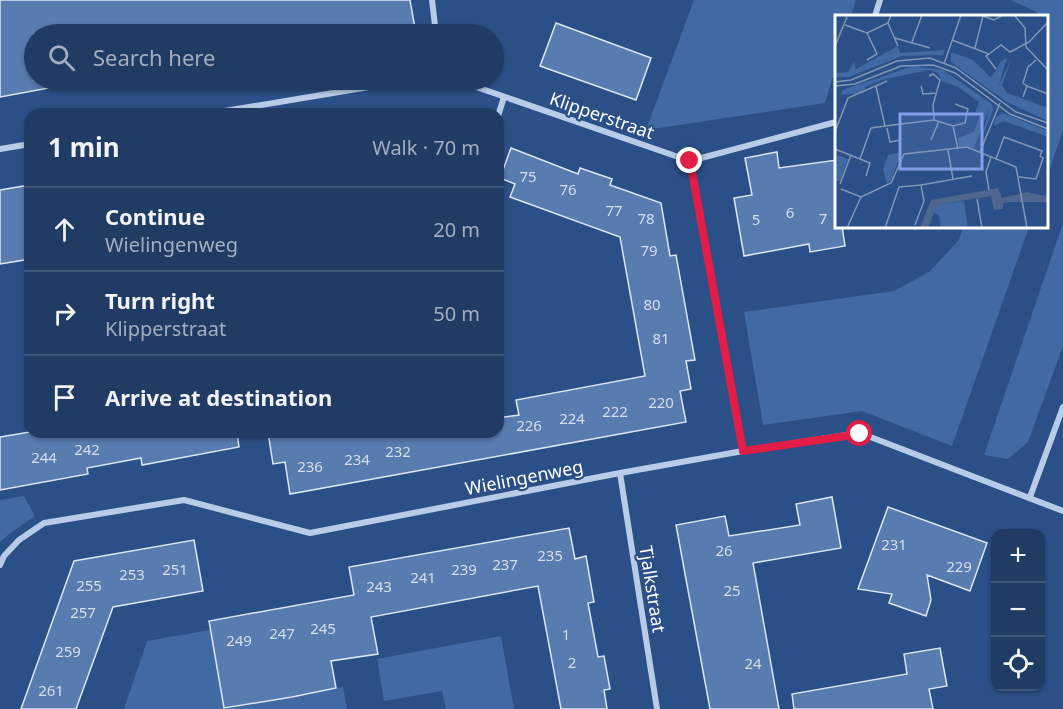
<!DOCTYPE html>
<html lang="en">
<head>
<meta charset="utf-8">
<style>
	:root { --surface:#203c65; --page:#2d476e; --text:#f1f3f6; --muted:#a2adbf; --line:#3d5679 }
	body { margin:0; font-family:"Noto Sans",sans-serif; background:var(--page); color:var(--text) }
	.controls { position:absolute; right:18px; bottom:18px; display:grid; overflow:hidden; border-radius:12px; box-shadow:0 2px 4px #0004 }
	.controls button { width:54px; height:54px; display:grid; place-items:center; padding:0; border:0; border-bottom:2px solid var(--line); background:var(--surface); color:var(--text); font:30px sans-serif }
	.stop { position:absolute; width:18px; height:18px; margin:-14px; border:4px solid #e11d48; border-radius:50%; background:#fff }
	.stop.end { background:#e11d48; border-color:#fff; box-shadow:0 2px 6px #0008 }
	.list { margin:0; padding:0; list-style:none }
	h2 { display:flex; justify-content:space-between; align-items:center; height:78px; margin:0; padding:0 24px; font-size:26px }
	h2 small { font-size:20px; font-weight:400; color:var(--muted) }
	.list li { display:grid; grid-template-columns:39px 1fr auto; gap:18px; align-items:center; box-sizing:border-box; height:84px; padding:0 24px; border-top:2px solid var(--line) }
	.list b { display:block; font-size:22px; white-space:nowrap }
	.list p { margin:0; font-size:20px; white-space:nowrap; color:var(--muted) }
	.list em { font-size:20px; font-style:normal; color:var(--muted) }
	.icon { flex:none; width:33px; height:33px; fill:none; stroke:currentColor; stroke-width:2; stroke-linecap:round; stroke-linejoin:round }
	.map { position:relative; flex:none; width:1063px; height:709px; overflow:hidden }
	.search { position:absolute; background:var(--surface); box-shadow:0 2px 4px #0004; left:24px; top:24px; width:480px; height:66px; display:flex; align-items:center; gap:15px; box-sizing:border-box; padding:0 21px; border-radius:33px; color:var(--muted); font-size:22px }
	.panel { position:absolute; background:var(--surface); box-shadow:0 2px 4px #0004; left:24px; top:108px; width:480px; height:330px; border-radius:18px }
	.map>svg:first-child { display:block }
</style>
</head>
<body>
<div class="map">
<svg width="1063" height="709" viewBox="0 0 1063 709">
	<rect width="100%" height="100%" fill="#2b5087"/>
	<!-- green -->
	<path fill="#4169a3" d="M694,0H856L851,16H836V66L825,103L646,130Z
		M1010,0H1063V130L1047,177L1046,16H1035L1037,12Z
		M1063,223V346L1028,442L1008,459L984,455Z
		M963,227H1029L952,446L862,411L763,425L744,312L894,291L929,272L959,240Z
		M24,496L35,516L9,534L0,542V500Z
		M210,630L224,708L343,687L347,709H124L147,641Z
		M501,636L514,709H446L442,691L384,701L377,659Z"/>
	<!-- building -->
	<path fill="#587bb0" stroke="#dbe6f6" stroke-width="1.5" d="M0,0H410L416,34H34V80H92L0,97Z
		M556,23L651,58L636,100L540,66Z
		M511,148L578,174L580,168L612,179L610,185L661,203L670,256L676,255L695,360L686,361L691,389L680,391L686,422L290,494L285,462L273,464L268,432H498V418L519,415L516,400L645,376L620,237L510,197L515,184L500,178Z
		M777,152L779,168L837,160V226H842L845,246L810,252L809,244L744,256L734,198L752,195L745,158Z
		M30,185V259L0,264V190Z
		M30,432H237L239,447L142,465L141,458L87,468L88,474L0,490V437Z
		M832,497L841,548L753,563L779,709H710L676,525L725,516L729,536L800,525L796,504Z
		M888,507L987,543L970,591L927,575L931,600L926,616L889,603L892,594L858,589Z
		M569,528L575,559L586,556L594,602L588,603L598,657L604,656L610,689L604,690L607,709H561L538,586L371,617L378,654L331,661L336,688L292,697L224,708L209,621L354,595L349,567Z
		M194,540L203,591L113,607L76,709H21L74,561Z
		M940,648L947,686L929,689L933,709H794L792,694L907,674L904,654Z"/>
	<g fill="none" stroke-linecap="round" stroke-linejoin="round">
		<!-- street -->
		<path stroke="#b8cce7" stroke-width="6" d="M432,0L436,34
			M875,16L880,0
			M456,80L690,161L836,122
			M207,114L411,80
			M498,116L504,97
			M0,149L30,144
			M690,161L743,451
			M620,473L657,709
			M1030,497L1063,407
			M0,565L4,556L19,540L44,523L184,500L310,533L620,473L743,451L860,433L1063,511"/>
	</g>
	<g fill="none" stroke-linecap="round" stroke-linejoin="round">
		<!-- route -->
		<path stroke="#e11d48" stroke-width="8" d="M690,161L743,451L860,434"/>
	</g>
	<g text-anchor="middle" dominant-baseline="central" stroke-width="4.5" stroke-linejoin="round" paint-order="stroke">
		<!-- number labels -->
		<g font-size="15" fill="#d5deeb">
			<text x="528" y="176">75</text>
			<text x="568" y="189">76</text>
			<text x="614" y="210">77</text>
			<text x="790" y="212">6</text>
			<text x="646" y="218">78</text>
			<text x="823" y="218">7</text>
			<text x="756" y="219">5</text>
			<text x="649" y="250">79</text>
			<text x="652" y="304">80</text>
			<text x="661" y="338">81</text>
			<text x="661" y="402">220</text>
			<text x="615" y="411">222</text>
			<text x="572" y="418">224</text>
			<text x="529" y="425">226</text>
			<text x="87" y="449">242</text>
			<text x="398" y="451">232</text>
			<text x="44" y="457">244</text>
			<text x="357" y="459">234</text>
			<text x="310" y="466">236</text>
			<text x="894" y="544">231</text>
			<text x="724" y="550">26</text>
			<text x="550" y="555">235</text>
			<text x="505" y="564">237</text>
			<text x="959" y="566">229</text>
			<text x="175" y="569">251</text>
			<text x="464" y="569">239</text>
			<text x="132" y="574">253</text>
			<text x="423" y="577">241</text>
			<text x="89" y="585">255</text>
			<text x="379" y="586">243</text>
			<text x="732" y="590">25</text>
			<text x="83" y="612">257</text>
			<text x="323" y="628">245</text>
			<text x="282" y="633">247</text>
			<text x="566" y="634">1</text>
			<text x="239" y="640">249</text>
			<text x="68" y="651">259</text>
			<text x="572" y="662">2</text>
			<text x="753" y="663">24</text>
			<text x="51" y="690">261</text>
		</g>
		<!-- street labels -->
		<g font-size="18" fill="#fff" stroke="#2b5087">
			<text transform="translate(602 115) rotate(19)">Klipperstraat</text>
			<text transform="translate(524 477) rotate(-11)">Wielingenweg</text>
			<text transform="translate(653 589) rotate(81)">Tjalkstraat</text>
		</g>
	</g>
	<!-- overview -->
	<g transform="translate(835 15)">
		<rect width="213" height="213" fill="#2b5087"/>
		<path d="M63,31L65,38L110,35L108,40L67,41L14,62H0V58L13,57L19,47L21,54ZM116,37L138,45L156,63L166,46L172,43L163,72L177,42L167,70L172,78L213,93V106L172,87L116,47ZM78,51L108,55L157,89L158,95L143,134L155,92L139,133L124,132L123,123L139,117L145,100L140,98L144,87L123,72L107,66L103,58L94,55L50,64L30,72L29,78L6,80L8,75ZM168,98L213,116V122L169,106L158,111L161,102ZM67,137L56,165L52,169L48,154L53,140ZM2,140L13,144L5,166H0ZM129,186L133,213H106L104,200L99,198L102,190Z" fill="#4169a3"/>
		<path d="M163,173L167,183L192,177L210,181L213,173V187H175L168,188V194L159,195L156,181L102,190L93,213H85L96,185Z" fill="#4d678e"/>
		<path fill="none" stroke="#8096b7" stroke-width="1.5" d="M145,0L159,5L168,0M179,0L190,13L191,32L213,55M53,8L63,31M10,10L32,18L53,8L56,0M60,23L95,33M117,25L154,39M77,27L87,0M0,31L12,2M140,33L148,1M32,45L42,39L32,18M109,49L126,0M161,54L151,41L154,39L166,30L175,37L194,27L212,8M94,61L98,59L105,65L98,90L99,105L118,111L130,108L133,94L120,89M0,67L16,65L62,46L95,43L121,53L181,97L213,108M0,71L20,69L66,51L98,50L120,58L175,99L213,114M86,71L88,79L102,78M192,71L188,68L193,52L201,45M188,82L192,71L213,79M50,111L99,105M118,111L123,134M36,113L50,111L41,71M52,113L55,127L65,125M0,117L13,83L52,66M96,125L104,106M0,134L35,148L31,161M113,135L118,164M145,137L165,88M25,144L36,113M161,144L169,122L207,136L205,141L208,143L201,164L184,162M5,169L16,140M86,170L137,161M6,174L26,182L56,168L69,139L132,132L181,152L192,213M154,175L151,157L156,142M142,184L147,213M12,213L26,182M50,213L64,172L86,170L89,186L80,210"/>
		<path fill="#839eea" fill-opacity="0.15" stroke="#839eea" stroke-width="3" d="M65,99H147V154H65Z"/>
		<rect width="213" height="213" fill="none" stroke="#fff" stroke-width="3"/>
	</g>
</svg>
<div class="controls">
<button>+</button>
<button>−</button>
<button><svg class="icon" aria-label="locate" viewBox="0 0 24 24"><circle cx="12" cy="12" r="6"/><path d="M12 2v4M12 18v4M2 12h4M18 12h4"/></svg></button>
</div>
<div class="stop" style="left:860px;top:434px"></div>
<div class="stop end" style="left:690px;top:161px"></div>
<div class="search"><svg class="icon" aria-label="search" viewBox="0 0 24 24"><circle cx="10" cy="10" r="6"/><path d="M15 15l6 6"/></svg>Search here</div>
<section class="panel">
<h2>1 min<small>Walk · 70 m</small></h2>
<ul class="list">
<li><svg class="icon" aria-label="ahead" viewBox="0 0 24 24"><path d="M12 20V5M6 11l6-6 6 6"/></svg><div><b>Continue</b><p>Wielingenweg</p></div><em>20 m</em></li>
<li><svg class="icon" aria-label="right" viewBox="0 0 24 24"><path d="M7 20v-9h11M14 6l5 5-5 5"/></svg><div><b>Turn right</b><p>Klipperstraat</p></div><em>50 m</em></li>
<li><svg class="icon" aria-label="arrive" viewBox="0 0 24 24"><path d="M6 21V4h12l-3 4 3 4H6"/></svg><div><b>Arrive at destination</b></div></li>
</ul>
</section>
</div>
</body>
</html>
